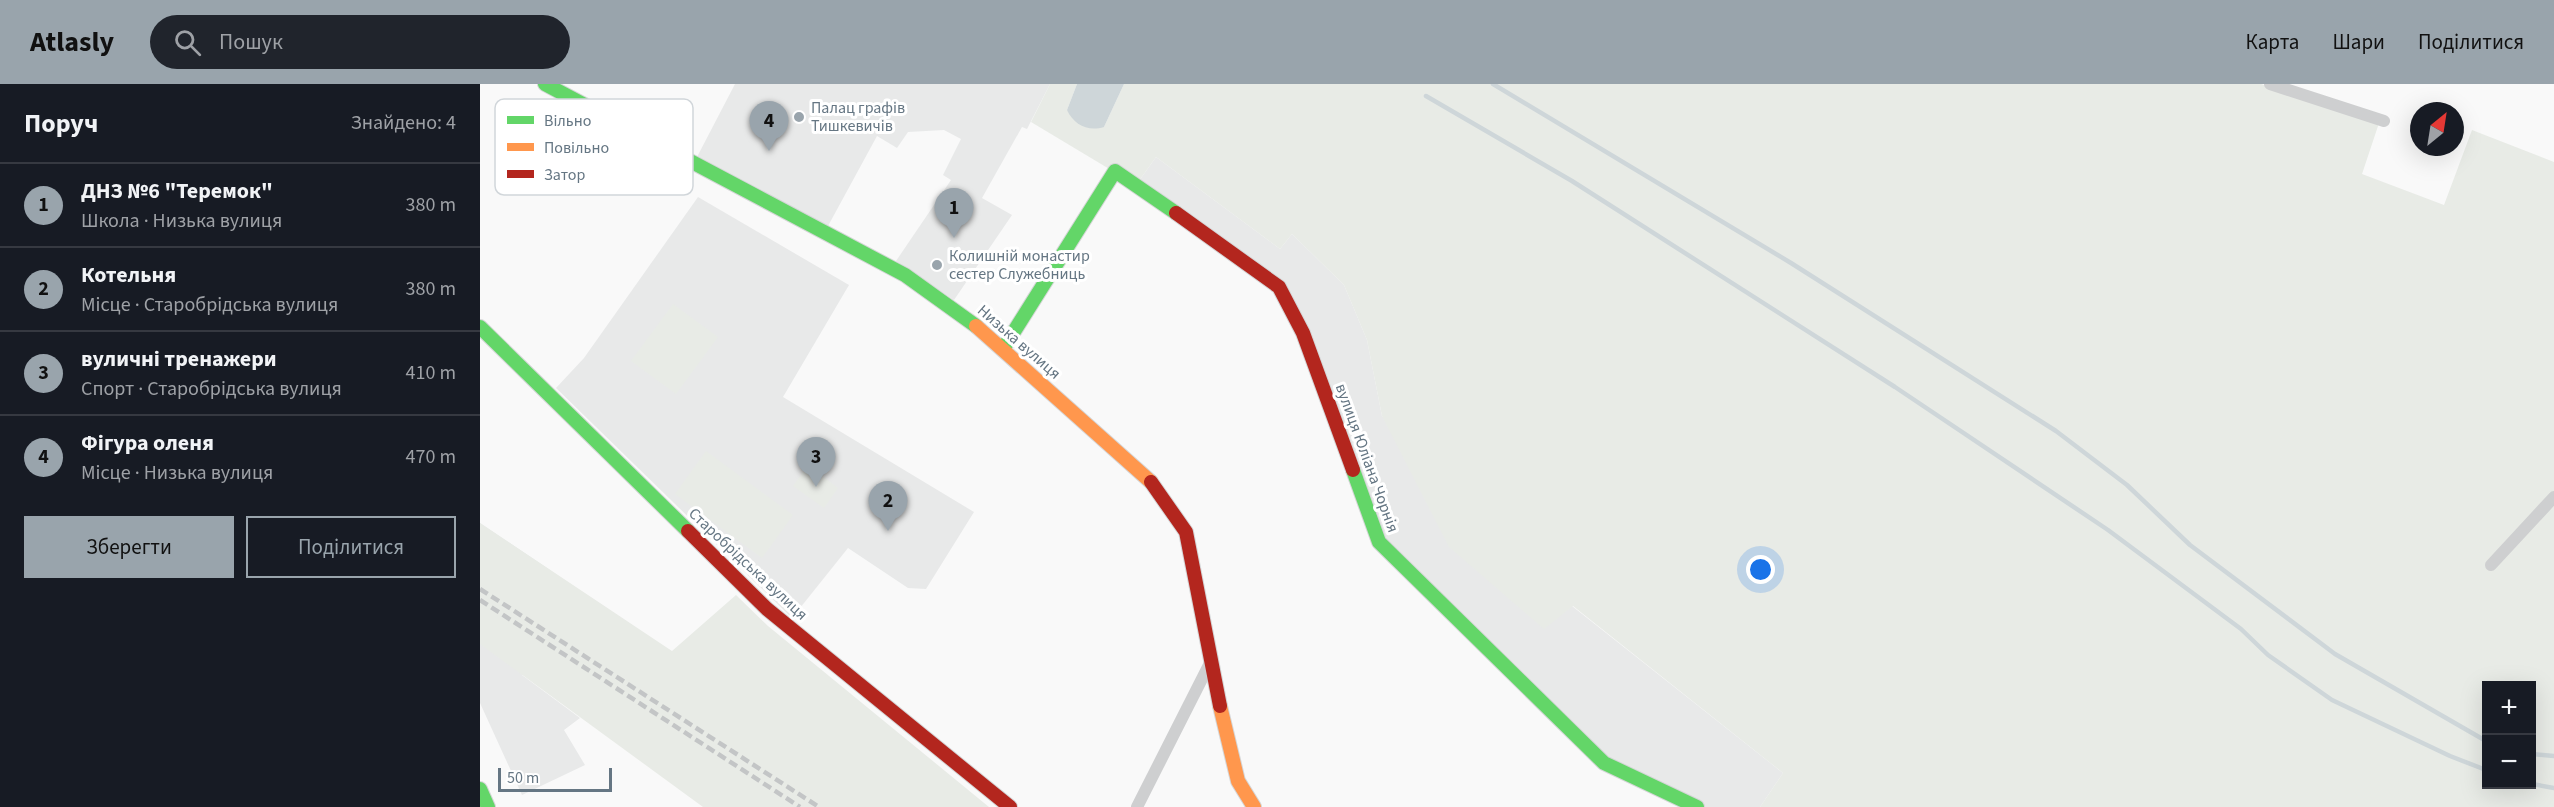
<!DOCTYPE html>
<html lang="uk">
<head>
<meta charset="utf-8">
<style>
	:root { --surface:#171b24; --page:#20242c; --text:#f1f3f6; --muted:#9ea1a6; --line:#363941; --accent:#99a4ac }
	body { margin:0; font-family:"Source Sans 3",sans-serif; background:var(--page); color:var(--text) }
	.controls { position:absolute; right:18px; bottom:18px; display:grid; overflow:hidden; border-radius:0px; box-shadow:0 6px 24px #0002 }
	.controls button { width:54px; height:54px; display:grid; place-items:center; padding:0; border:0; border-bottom:2px solid var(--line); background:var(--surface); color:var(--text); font:30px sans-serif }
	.compass { position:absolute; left:1930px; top:18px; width:54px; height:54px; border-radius:50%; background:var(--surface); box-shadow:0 6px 24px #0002; rotate:30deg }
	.scale { position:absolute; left:18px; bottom:15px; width:114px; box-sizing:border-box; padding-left:6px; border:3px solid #657683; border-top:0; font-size:16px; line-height:21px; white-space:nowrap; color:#657683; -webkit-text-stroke:4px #fff; paint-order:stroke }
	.you { position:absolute; left:1281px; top:486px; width:21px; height:21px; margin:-15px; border:4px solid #fff; border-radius:50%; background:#1a73e8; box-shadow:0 0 0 9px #1a73e833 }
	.badge { display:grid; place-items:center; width:39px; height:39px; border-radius:50%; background:var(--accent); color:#111; font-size:20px; font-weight:700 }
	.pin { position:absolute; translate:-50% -50px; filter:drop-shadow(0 2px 3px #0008) }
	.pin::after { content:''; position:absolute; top:32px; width:21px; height:18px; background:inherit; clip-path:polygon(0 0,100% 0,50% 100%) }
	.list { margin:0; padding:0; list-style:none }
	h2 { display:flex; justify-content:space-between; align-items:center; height:78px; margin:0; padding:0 24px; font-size:26px }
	h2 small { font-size:20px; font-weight:400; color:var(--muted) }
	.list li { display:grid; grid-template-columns:39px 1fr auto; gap:18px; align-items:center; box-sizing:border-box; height:84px; padding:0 24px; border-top:2px solid var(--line) }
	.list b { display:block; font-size:22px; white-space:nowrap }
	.list p { margin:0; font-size:20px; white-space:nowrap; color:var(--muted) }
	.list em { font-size:20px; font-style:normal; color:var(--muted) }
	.actions { display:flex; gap:12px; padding:18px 24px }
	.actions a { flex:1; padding:14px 0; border:2px solid var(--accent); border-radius:0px; text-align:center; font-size:21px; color:var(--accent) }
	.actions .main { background:var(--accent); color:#111 }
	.icon { flex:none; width:33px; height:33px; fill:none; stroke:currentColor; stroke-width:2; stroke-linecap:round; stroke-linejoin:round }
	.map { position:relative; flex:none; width:2074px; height:723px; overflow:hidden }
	header { display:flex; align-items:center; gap:36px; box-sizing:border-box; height:84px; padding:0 30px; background:var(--accent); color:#111 }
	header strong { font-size:28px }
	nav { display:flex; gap:33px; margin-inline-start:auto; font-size:21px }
	.search { width:420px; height:54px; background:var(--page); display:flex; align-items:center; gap:15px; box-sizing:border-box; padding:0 21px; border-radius:33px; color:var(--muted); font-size:22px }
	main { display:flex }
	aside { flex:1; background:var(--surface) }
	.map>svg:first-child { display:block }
</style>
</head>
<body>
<header>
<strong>Atlasly</strong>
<div class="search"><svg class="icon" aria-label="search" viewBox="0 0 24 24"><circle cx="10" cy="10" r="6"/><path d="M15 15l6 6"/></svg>Пошук</div>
<nav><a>Карта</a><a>Шари</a><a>Поділитися</a></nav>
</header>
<main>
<aside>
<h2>Поруч<small>Знайдено: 4</small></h2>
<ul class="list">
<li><span class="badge">1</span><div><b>ДНЗ №6 &quot;Теремок&quot;</b><p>Школа · Низька вулиця</p></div><em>380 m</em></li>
<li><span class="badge">2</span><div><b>Котельня</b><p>Місце · Старобрідська вулиця</p></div><em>380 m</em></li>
<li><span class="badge">3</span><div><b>вуличні тренажери</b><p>Спорт · Старобрідська вулиця</p></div><em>410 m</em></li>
<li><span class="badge">4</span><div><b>Фігура оленя</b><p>Місце · Низька вулиця</p></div><em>470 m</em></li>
</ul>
<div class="actions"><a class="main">Зберегти</a><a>Поділитися</a></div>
</aside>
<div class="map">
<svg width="2074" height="723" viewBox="0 0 2074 723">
	<rect width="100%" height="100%" fill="#f9f9f9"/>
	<!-- built -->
	<path fill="#e8e9e9" d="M255,0H570L547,45L542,43L502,114L532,131L474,216L416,177L471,96L463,91L481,55L464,46L428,48L417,64L397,52L348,142L217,73Z
		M676,73L800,165L812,150L864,201L887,256L902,332L1092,522L1303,689L1280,723H1219L1124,679L899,458L799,204L656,101Z
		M218,113L369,201L303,313L494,428L446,505L428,504L368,464L312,534L76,304L104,274Z
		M0,439L192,568L42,591L100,634L84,646L105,681L42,711L0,619Z"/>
	<!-- green -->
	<path fill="#e8ebe6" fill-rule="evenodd" d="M570,0H597L587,26L624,43L644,0H1781L1899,39L1882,90L1964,121L1992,46L2074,78V723H1280L1303,689L1093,522L1064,545L969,463L902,332L887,256L864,201L812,150L800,165L676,73L656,101L551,38ZM2006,602H2052V700H2006Z
		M193,220L238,253L196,310L151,277Z
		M226,367L313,431L282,474L195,410Z
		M328,381L358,404L344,424L313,402Z
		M0,439L192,567L256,511L288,542L509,723H223L0,560Z"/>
	<!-- water -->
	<path fill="#ced6d9" d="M597,0H644L624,43C608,48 594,41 587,26Z"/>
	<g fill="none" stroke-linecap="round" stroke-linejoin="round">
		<!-- stream -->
		<path stroke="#ced6d9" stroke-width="4.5" d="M1013,0L1311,179L1576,347L1647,401L1710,461L1855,570L2006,657
			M946,12L1092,97L1415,303L1628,446L1761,545L1788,571L1852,616L1970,672L2006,686
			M2052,670L2074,672
			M2052,700L2074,704"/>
		<!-- fast casing -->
		<g stroke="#d5d6d7" stroke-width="16">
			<path id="fast" d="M65,0L425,191L496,242
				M0,243L208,447
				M523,265L635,87L696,129
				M873,386L899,458L1124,679L1217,723
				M0,705L8,723"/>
		</g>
		<!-- slow casing -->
		<g stroke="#d5d6d7" stroke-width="16">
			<path id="slow" d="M496,242L671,398
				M740,622L758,697L774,723"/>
		</g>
		<!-- jam casing -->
		<g stroke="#d5d6d7" stroke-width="16">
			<path id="jam" d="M696,129L799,203L823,249L873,386
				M671,398L706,448L740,622
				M208,447L287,525L530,723"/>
		</g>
		<!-- street -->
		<path stroke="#cecfd0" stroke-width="12" d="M1790,0L1904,37
			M2011,481L2074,413
			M657,723L730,579"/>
		<!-- fast -->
		<use href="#fast" stroke="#63d668" stroke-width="14"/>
		<!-- slow -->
		<use href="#slow" stroke="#ff974d" stroke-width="14"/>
		<!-- jam -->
		<use href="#jam" stroke="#b3261e" stroke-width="14"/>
		<!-- rail -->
		<path stroke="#c3c5c6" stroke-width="4.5" stroke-dasharray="9 4.5" stroke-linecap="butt" d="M0,505L339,723
			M0,516L320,723"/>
	</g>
	<!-- markers -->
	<g fill="#99a4ac" stroke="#fff" stroke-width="2">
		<circle cx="319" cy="33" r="6"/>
		<circle cx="457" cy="181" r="6"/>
	</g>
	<g text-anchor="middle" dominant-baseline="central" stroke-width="6" stroke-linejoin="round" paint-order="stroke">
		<!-- poi labels -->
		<g font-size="16" fill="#657683" stroke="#fff" text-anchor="start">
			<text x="331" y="24">Палац графів<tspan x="331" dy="18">Тишкевичів</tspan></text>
			<text x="469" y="172">Колишній монастир<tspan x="469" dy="18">сестер Служебниць</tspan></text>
		</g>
		<!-- street labels -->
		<g font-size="16" fill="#657683" stroke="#fff">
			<text transform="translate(539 258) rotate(41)">Низька вулиця</text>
			<text transform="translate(887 374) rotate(70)">вулиця Юліана Чорнія</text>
			<text transform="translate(268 480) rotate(43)">Старобрідська вулиця</text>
		</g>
	</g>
	<!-- legend -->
	<rect x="15" y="15" width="198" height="96" rx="9" fill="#fff" stroke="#d1d6da" stroke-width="1.5"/>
	<rect x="27" y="32" width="27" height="8" fill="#63d668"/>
	<rect x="27" y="59" width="27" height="8" fill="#ff974d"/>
	<rect x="27" y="86" width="27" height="8" fill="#b3261e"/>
	<g font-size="16" fill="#657683">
		<text x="64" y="42">Вільно</text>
		<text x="64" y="69">Повільно</text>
		<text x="64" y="96">Затор</text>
	</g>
</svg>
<div class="controls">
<button>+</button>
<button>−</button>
</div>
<svg class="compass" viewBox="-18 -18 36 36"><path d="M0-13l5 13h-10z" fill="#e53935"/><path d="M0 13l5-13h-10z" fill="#9ea1a6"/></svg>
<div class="scale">50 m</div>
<div class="you"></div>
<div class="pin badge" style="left:474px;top:154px">1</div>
<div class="pin badge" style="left:408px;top:447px">2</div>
<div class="pin badge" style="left:336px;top:403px">3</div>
<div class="pin badge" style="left:289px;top:67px">4</div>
</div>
</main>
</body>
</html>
